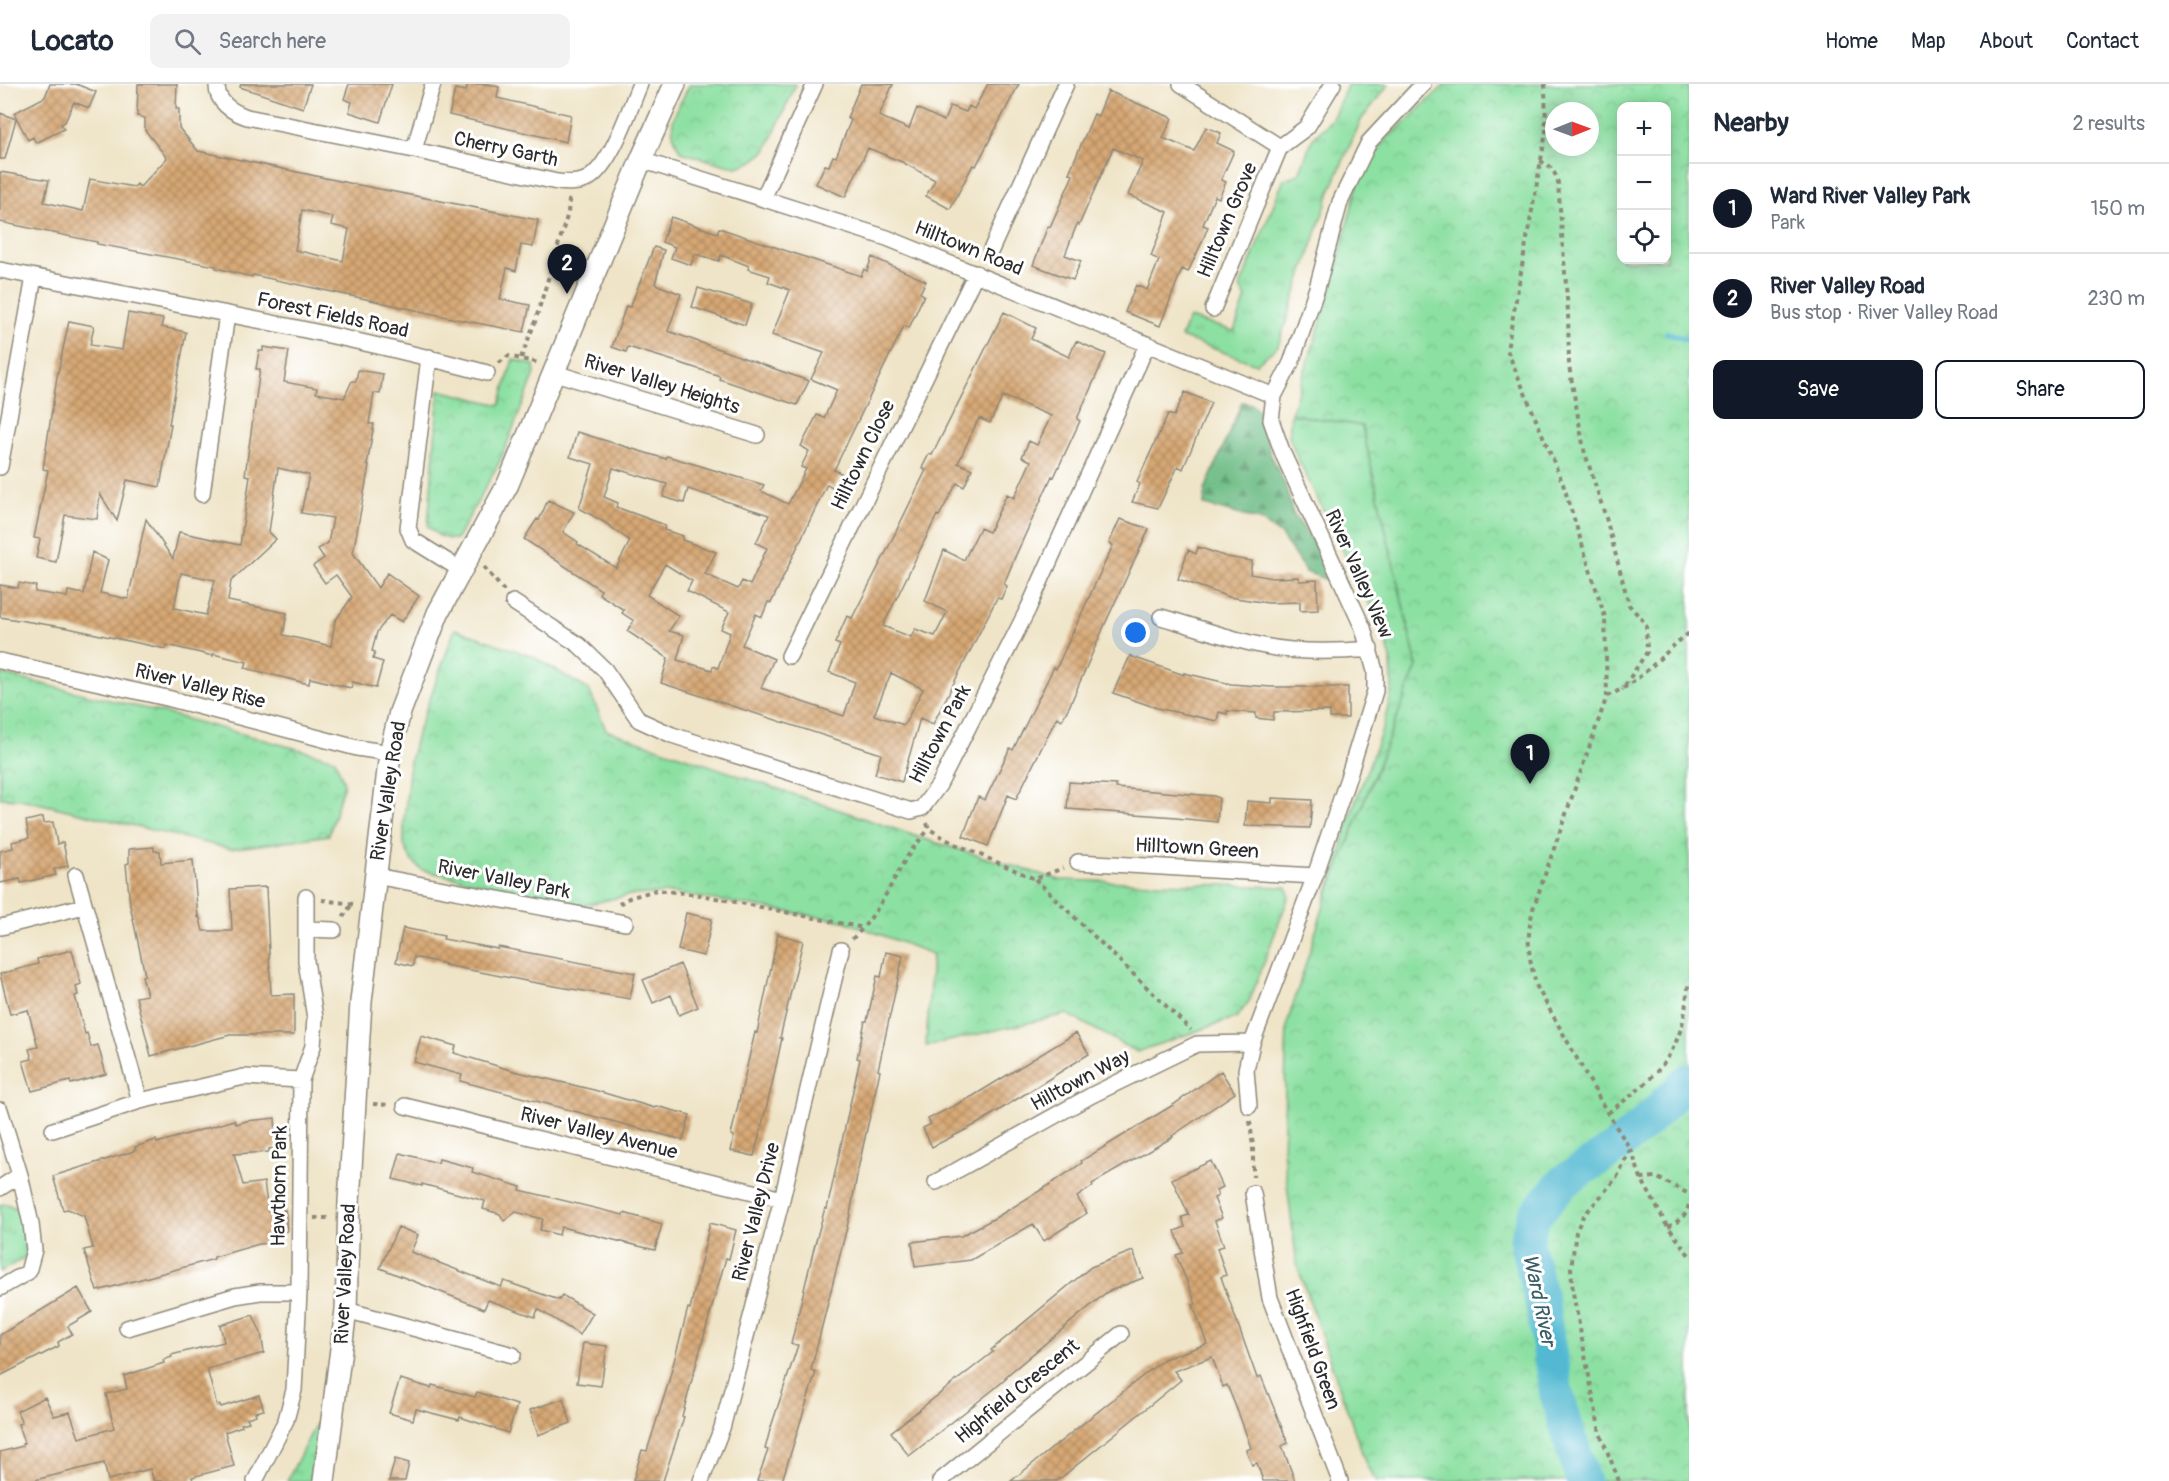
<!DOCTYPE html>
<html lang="en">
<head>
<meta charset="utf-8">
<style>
	:root { --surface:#fff; --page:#f2f2f3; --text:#1f2937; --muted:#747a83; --line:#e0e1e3; --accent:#111827 }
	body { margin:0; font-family:Pangolin,sans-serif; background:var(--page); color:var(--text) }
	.controls { position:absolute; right:18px; top:18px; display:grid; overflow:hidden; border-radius:12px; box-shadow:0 3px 15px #0003 }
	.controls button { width:54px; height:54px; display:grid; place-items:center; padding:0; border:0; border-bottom:2px solid var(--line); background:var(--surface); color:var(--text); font:30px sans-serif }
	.compass { position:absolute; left:1545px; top:18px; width:54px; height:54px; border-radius:50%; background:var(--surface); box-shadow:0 3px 15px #0003; rotate:89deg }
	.you { position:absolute; left:1136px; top:549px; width:21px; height:21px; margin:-15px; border:4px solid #fff; border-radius:50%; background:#1a73e8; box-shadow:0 0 0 9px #1a73e833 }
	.badge { display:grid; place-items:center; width:39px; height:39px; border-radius:50%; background:var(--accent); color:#fff; font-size:20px; font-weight:700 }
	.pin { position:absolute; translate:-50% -50px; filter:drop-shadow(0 2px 3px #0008) }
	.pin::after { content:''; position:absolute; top:32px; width:21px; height:18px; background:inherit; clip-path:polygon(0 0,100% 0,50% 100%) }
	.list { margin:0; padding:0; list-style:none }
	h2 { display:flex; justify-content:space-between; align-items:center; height:78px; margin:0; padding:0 24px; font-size:26px }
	h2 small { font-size:20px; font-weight:400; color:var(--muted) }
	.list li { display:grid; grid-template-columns:39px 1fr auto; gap:18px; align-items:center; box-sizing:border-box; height:90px; padding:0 24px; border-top:2px solid var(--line) }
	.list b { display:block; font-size:22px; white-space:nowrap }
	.list p { margin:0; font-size:20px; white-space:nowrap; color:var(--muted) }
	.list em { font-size:20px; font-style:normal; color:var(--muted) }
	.actions { display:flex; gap:12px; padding:18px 24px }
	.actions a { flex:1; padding:14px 0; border:2px solid var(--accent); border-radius:12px; text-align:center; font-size:21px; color:var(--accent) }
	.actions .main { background:var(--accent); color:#fff }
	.icon { flex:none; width:33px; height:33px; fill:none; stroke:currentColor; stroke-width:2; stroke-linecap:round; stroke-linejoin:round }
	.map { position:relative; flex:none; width:1689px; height:1397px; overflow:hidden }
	header { display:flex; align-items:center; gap:36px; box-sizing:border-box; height:84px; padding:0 30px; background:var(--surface); border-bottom:2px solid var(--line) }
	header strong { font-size:28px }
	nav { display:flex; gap:33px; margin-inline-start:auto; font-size:21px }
	.search { width:420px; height:54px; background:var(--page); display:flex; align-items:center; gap:15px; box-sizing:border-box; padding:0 21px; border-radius:12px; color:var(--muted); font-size:22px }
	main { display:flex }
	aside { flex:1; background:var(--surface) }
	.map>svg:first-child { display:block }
</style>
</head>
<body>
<header>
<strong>Locato</strong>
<div class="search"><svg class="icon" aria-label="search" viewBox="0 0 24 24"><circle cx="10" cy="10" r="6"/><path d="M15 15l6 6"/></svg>Search here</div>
<nav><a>Home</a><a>Map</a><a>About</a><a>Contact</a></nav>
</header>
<main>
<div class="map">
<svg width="1689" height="1397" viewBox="0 0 1689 1397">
	<defs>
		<pattern id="grass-tufts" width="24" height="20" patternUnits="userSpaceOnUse" patternTransform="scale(1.5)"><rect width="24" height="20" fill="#8ce0a2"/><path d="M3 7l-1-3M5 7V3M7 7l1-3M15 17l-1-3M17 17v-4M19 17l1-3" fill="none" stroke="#79c08c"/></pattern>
		<pattern id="forest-firs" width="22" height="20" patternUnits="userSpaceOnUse" patternTransform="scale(1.5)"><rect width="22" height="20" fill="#71be88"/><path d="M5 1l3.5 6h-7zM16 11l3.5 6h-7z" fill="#5d9b6f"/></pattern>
		<pattern id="park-crowns" width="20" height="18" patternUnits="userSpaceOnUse" patternTransform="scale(1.5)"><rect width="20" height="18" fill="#8ce0a2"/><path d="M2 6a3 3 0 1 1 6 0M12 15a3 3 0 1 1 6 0" fill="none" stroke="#79c08c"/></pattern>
		<pattern id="building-cross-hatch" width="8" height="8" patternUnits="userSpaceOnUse" patternTransform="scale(1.5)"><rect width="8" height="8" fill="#d7a875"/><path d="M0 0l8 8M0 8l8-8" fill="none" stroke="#af8960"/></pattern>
	</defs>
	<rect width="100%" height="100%" fill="#fff"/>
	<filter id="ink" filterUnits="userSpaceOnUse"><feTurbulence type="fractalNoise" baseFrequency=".0167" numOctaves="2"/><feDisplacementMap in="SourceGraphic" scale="12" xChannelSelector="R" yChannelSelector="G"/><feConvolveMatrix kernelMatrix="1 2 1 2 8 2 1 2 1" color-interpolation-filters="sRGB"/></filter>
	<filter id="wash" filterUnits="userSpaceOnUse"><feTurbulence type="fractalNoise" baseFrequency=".008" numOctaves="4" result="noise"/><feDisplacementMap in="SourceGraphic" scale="24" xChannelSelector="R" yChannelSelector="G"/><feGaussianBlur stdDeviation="1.35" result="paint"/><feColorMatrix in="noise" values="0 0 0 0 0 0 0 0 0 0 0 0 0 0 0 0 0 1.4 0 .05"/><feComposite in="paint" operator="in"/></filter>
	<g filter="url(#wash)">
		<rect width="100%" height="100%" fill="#efe4c7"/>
		<!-- grass -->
		<path fill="url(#grass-tufts)" stroke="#5c8666" stroke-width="1.5" d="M1348,0H1389L1361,36L1331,105L1278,262L1256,280L1181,253L1189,234L1234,247L1246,214L1240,203L1284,95L1299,90L1312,56L1332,35Z
			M1291,330L1362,342L1417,582L1325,818L1352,727L1383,643L1392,607L1391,575L1383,548L1298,375L1289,353Z
			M7,1120L16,1124L23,1139L29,1166L24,1174L0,1188V1121Z
			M321,1330L310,1397H287Z"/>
		<!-- forest -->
		<path fill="url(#forest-firs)" stroke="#4e745a" stroke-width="1.5" d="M1242,318L1251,320L1260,327L1270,369L1285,401L1293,430L1312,456L1330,497L1306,488L1281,451L1260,436L1204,421L1205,406Z"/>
		<!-- park -->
		<path fill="url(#park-crowns)" stroke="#5c8666" stroke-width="1.5" fill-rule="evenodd" d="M690,0H796L766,67L751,78L737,83L726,81L681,68C663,40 677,27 690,0Z
			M1446,0H1689V1397H1377L1367,1383L1297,1181L1283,1067L1287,940L1325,818L1417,582L1362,342L1291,330L1332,203L1363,77ZM1622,22H1666V176H1622ZM1554,27H1590V63H1554Z
			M513,275L534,281L535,290L500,377L457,455C444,456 437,452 428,442L439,306L500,321Z
			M455,545L534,573L589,606L606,646L921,754L1060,796L1287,803L1289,812L1250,916L1237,933L1137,968L1067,930L926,962L932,870L844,837L672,809L629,811L581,822L422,786L411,776L404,761V737L410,677L417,650Z
			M0,590L164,629L335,675L344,699L329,751L231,765L21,715L0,714Z"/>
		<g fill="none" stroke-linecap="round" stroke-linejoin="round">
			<!-- stream -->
			<path stroke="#53b9d2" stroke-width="6" d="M1667,249L1689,256"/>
			<!-- river -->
			<path stroke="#53b9d2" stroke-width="34" d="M1583,1397L1556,1308L1542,1219L1526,1158L1534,1132L1564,1097L1616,1064L1643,1041L1689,996"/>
		</g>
		<g id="blocks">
			<!-- building -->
			<path fill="url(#building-cross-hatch)" fill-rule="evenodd" d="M50,0H76L96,8L89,24L74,18L65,38L61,40L64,45L36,59L33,53L28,56L14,29L45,13Z
				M138,0H177L176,25H179V44L198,67L349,99L538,136L533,163L521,161L516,187L507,184L500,215L530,221L524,248L456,235L375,217L253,191L252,193L216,184V182L97,160V158L0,138V88L49,96L44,118L83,127L90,95L134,103L137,100L140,103L167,74L145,46V34L137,32ZM302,126L333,133L331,141L349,145L343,177L295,166Z
				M241,0H311L303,24L240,3Z
				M349,0H392L380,38L349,28L352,18L344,15Z
				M468,0H487L499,3L497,14L571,31L566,58L449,31L455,5L466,7Z
				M861,0H893L879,32L909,45L917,24L944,37L950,22L966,28L969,22L974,25L988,0H1019L976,82L973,81L950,125L926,112L935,96L902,78L868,64L845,113L816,100L825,81L829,82L833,72L836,73L851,36L847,34Z
				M1108,7L1172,34L1163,54L1194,67L1206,43L1221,49L1217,59L1234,67L1221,96L1226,98L1219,114L1215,112L1203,141L1208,143L1202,158L1188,188L1182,185L1160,242L1125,228L1136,201L1147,206L1159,176L1151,172L1168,128L1128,111L1143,77L1113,64L1079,141L1077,140L1065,171L1081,177L1073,196L1033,181L1048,142L1050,143L1073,91L1069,89L1075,75L1094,30L1098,32Z
				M0,29L16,35L5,75H0Z
				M671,133L717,149L719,144L861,192L864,185L867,187L872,173L926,197L920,209L924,211L909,244L904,242L834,386L841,389L834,404L827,400L771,519L768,518L762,533L756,530L742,561L774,575L761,604L844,632L855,598L829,588L840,561L835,559L847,532L852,534L887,466L926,386L922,384L929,370L932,371L1004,228L1036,244L1031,255L1069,273L1076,257L1106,270L1077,335L1080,337L1054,393L1052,392L1015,473L1004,500L1007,502L1001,515L997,514L933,640L920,634L902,698L875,690L881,670L661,599L668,574L627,547L634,537L622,529L624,526L599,510L601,506L524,455L537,435L539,436L548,416L574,428L563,448L578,458L577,460L616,484L630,457L604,438L579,424L593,380L570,373L577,348L666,375L667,372L764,401L761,407L788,420L806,385L801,383L809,367L801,362L817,331L824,334L837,306L811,295L824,269L772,251L790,206L768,198L770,192L748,185L749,182L721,171L719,177L695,170L691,181L671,174L675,163L662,158ZM1003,312L1051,332L1037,361L1029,357L1022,373L1031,377L1014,414L1007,410L989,448L980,444L964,476L944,466L925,517L947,528L935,552L915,545L911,553L883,542L937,431L939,432L957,399L964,403L972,385L958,379L979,334L990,339ZM613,384L667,400L663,413L684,419L688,405L769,431L756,459L767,464L750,501L742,497L738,505L705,490L716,468L682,456L683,452L664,446L665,441L616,423L618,419L604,413ZM665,480L692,497L687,507L729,528L721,545L730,549L718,584L713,582L712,586L677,576L684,551L669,547L679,532L647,511ZM891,589L923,605L904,641L874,631Z
				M654,163L664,166L655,200L681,210L668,247L809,297L797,321L719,295L720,292L677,278L628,263L626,268L612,263L626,222L630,223Z
				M698,204L752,220L745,241L692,223Z
				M128,229L163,235L161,243L186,248L169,340H171L160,403L127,396L117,437L100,410L97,435L65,431L56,478L36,474L40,455L34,454L48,386L43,385L57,293L69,237L94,242L90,261L122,266Z
				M263,263L289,267L284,298L317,304L316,309L344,314L352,297H356L358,286L383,290L380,310L374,309L369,340H374L367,381L369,382L353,469L378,504L387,489L419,512L402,538L390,531L377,548L372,567L375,568L373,575L383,578L376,604L353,598L351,604L310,594L309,600L245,584L247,578L213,570V572L167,561L166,565L68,544L0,533V501L18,504L19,499L36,502L35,508L67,513L68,507L84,510L92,468L108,476L100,509L128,515L146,435L173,475L179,448L240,461L250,392L245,391L260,285H256L259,267H263ZM278,384L309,391L301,429L333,434L328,459L318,465L324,474L313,482L325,499L336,491L352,513L335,537L331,562L283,551L287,529L228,517L231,497L276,455L269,448ZM181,489L215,496L206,531L174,524Z
				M1185,308L1211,319L1183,385L1178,382L1158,424L1132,418L1140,400L1137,398L1168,330L1174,332Z
				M1120,435L1149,445L1105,540L1070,621L1062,636L1057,633L1016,715L1008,711L988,762L963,752L978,713L985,716L1010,664L1013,666L1054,583L1056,585L1113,461L1109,459Z
				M1198,463L1227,473L1252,477L1250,490L1273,494L1298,493L1299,497L1317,496L1318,526L1300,527V518L1268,519L1229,513L1178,495L1188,466L1196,470Z
				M1130,572L1184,591V589L1231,600L1271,603H1348V634H1330V627L1274,628L1273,636L1256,634V629L1227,627V630L1219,628L1217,637L1157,624L1113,609Z
				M1069,698L1116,701V704L1214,712L1219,714L1217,738L1176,734V733L1067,725Z
				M1272,714L1312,716L1310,744L1245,742L1247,717L1272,719Z
				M43,733L44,739L53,738L57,760L63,758L68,782L54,785L56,791L21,799L20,795L0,799V767L13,764L12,758L29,754L26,737Z
				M154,763V767H160L161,779L193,776L198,834L199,831L203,847H232L230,805L266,803L271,911L294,910V951H230L151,972L136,913L147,911L142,892L145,891L130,821L126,780L129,779V765Z
				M686,829L712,835L704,872L678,866Z
				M403,844L444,852L443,855L498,865V863L635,889L630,915L531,898L445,881L446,880L414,873L413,882L396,878Z
				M778,850L803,857L780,954H782L771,1005L754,1072L731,1067L734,1052L731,1051L755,948L757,949Z
				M72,866L81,900L76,902L78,911L75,912L85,950L87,949L91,963L98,961L106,990L71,1000L70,997L32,1007L23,977L32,975L29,965L38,963L28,926L10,930L0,890L38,880L37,875Z
				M886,868L903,872L878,986L880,987L858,1085L850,1131L811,1286L816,1288L782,1397H757L768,1366L765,1365L770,1346L798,1261L791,1260L814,1164L825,1124L827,1125L860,975L857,974L865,937H867L877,892L881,893Z
				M680,880L698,923L679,931L671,911L653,919L643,896Z
				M1076,949L1089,970L977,1040L932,1063L923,1044L931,1040L928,1035L973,1012Z
				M421,952L456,962L454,969L514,987L594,1006L655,1024L656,1022L690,1031L683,1056L460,997L462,991L414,978Z
				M1221,987L1235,1009L1172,1052L1173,1053L1092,1100L1093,1102L1077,1113L1087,1129L1044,1157L1033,1140L971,1176L915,1183L912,1158L961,1152L995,1134L1046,1103L1082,1079L1081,1077L1173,1021Z
				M275,1034L277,1064L269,1065V1068L234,1070L243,1101L264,1098L268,1127L285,1126L287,1147L280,1148V1158L259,1160L214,1173V1175L97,1207L84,1166L93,1164L84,1132L68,1125L63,1126L53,1092L131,1068L136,1065L135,1063L156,1056L157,1059L164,1057L234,1036L236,1040L246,1037Z
				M400,1069L438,1079L439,1075L473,1084L472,1088L521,1103L520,1106L623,1131L624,1129L662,1140L655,1166L561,1143L559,1151L540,1146L543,1135L516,1128L504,1137L500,1130L483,1125L485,1117L422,1100V1102L393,1095Z
				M1211,1077L1223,1103L1216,1106L1218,1112L1214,1114L1222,1134L1215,1137L1224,1162L1217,1164L1226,1191L1221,1193L1257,1294L1261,1292L1288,1359L1282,1362L1295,1397H1263L1257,1379L1252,1381L1246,1366L1251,1364L1240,1333L1227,1301L1223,1303L1212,1273L1174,1287L1181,1296L1057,1397H1011L1164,1275L1207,1260L1193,1221L1196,1220L1176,1171L1183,1169L1175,1147L1185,1143L1182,1133L1189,1131L1172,1095Z
				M710,1139L736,1146L729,1175L726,1174L713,1219L682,1332L684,1333L663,1397H633L642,1366L647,1367L668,1300L688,1224L690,1225Z
				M398,1143L418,1151L411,1168L501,1203L504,1197L559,1216L562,1211L593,1229L580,1251L538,1225L535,1233L488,1216L484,1225L380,1184Z
				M1133,1167L1143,1194L1107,1208L1005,1293L1007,1294L994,1305L909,1372L891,1348L993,1268L991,1266L1091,1183Z
				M78,1204L92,1228L68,1242L72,1250L58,1258L59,1262L0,1292V1251Z
				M253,1231L261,1249L264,1269L207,1285L217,1322L220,1321L221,1323L259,1311L264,1326L255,1328L256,1331L247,1334L249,1338L241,1340L242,1342L225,1348L234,1382L192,1393L193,1397H154L150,1385L108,1396L104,1379L31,1397H0V1368L23,1362L22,1360L24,1359L18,1340L22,1339L17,1327L45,1313L54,1332L70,1328L79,1354L114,1344L106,1310L127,1305L124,1292L164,1279L163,1276L172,1273L171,1271L224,1258L220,1241Z
				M583,1259L607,1262L601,1302L577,1299Z
				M400,1295L431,1304L432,1301L475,1313L477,1308L517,1321L508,1349L460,1333L459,1336L416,1325L413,1336L389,1329Z
				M563,1315L571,1339L538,1351L530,1326Z
				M395,1375L409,1379L405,1397H389Z"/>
		</g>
	</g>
	<g filter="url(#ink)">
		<use href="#blocks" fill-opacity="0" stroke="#8d8879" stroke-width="1.5"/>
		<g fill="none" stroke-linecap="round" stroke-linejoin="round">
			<!-- street casing -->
			<g stroke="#8d8879" stroke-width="18">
				<path id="street" d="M217,0C216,18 232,28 247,33L414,66L557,98C567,99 580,100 589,94C612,79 629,26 640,0
					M1181,0L1280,63
					M414,66L433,0
					M641,76L887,154L1274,312
					M763,115L815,0
					M991,166L1066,0
					M0,186C163,218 327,246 487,289
					M1213,225L1280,63L1307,43L1333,0
					M429,273L408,444L413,456L461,486
					M555,289L757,351
					M0,383L34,193
					M202,410L227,230
					M513,518L579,561L605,586L639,636L672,651L911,727L922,724L939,701L1028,525L1147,261
					M1161,533C1194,542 1229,555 1264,562C1298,569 1336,568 1370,565
					M789,572L976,189
					M0,577L167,614L357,664L390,669
					M1078,778L1315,792
					M76,791L140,1017
					M375,792L625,839
					M1,843L84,822
					M307,845L334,846
					M405,1022L782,1115
					M1249,1022L1246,986L1252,959L1315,792L1348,694L1375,607V587L1363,544L1283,370L1271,336L1274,312L1291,279L1317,204L1340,118L1369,58L1423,0
					M0,1026L20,1091L31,1140L34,1166L28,1188L0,1204
					M53,1046L140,1017L244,993L301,996
					M936,1098L1092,1011L1197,960L1252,959
					M0,1104L20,1091
					M1253,1109L1270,1214L1340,1397
					M346,1226L513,1271
					M127,1244L235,1212L260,1208H299
					M255,1397L286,1336L294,1306L299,1208L301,996L313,962L315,934L306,877V813
					M701,1397L722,1344L782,1115L841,866
					M940,1397L1121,1250"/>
			</g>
			<!-- secondary casing -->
			<g stroke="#8d8879" stroke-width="24">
				<path id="secondary" d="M324,1397L346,1226L349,1118L361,918L390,669L400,628L438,529L508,400L641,76L675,0"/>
			</g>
			<!-- path -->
			<path stroke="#8d8879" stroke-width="4" stroke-dasharray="4.5 4.5" stroke-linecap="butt" d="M1545,0L1546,48L1507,266L1563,400L1605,533L1607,612L1533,825C1526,855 1528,873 1537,903L1608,1030L1631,1066L1641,1094L1666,1140L1689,1171
				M1540,77C1551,82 1555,87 1558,99L1568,227L1569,282L1584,366L1606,434L1629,521L1646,540L1647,568L1622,606
				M521,274L535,238L568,129L569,117L566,116
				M499,279L508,272L539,279
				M484,483L504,507
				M1607,612C1641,599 1661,570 1689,549
				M927,739L929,745L953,759L1035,795L1063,784
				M1035,795L1191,946
				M322,816L353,820
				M619,820L629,814L656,806L701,811L864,844
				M343,833L352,820
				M852,855C876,833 889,804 905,776C912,765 921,755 929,745
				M373,1020L390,1021
				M1608,1029C1642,1003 1670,984 1682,941C1686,927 1686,912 1689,898
				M1250,1037L1253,1063V1093
				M1641,1094L1656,1093L1689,1110
				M314,1134H330
				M1668,1143C1679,1137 1687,1132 1689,1119
				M1619,1397L1600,1349L1573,1209L1571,1184L1576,1148L1582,1134L1617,1093L1630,1066"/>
			<!-- street -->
			<use href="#street" stroke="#fff" stroke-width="15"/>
			<!-- secondary -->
			<use href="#secondary" stroke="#fff" stroke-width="21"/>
		</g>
	</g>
	<g text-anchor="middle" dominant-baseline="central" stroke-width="6" stroke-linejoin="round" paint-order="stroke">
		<!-- street labels -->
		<g font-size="20" fill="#2b2b2b" stroke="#fff">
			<text transform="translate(506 65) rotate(12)">Cherry Garth</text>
			<text transform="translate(1227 136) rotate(-67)">Hilltown Grove</text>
			<text transform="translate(969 164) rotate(22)">Hilltown Road</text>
			<text transform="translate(333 231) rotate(12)">Forest Fields Road</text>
			<text transform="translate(662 300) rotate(17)">River Valley Heights</text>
			<text transform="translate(863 371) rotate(-64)">Hilltown Close</text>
			<text transform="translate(1359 490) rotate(66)">River Valley View</text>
			<text transform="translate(200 602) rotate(14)">River Valley Rise</text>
			<text transform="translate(940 650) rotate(-62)">Hilltown Park</text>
			<text transform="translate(388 707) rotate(-81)">River Valley Road</text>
			<text transform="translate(1197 764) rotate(3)">Hilltown Green</text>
			<text transform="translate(504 795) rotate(11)">River Valley Park</text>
			<text transform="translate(1080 996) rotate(-28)">Hilltown Way</text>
			<text transform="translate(599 1049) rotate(14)">River Valley Avenue</text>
			<text transform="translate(279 1102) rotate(-89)">Hawthorn Park</text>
			<text transform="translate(756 1128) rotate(-76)">River Valley Drive</text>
			<text transform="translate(345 1190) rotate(-87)">River Valley Road</text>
			<text transform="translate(1313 1265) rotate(70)">Highfield Green</text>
			<text transform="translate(1017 1307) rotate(-39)">Highfield Crescent</text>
		</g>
		<!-- water labels -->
		<g font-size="21" font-style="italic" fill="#395d65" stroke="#fff">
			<text transform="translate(1539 1216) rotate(78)">Ward River</text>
		</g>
	</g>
</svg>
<div class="controls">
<button>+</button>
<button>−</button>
<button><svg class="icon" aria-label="locate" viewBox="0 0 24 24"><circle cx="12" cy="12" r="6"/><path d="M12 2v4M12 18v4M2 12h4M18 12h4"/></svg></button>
</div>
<svg class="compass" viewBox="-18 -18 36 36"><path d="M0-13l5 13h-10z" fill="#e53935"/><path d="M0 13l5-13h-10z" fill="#747a83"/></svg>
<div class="you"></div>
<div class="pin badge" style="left:1530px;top:700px">1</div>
<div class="pin badge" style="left:567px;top:210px">2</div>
</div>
<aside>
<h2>Nearby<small>2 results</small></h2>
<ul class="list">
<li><span class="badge">1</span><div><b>Ward River Valley Park</b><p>Park</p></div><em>150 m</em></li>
<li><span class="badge">2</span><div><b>River Valley Road</b><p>Bus stop · River Valley Road</p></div><em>230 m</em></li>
</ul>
<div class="actions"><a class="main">Save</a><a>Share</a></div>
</aside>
</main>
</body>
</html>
